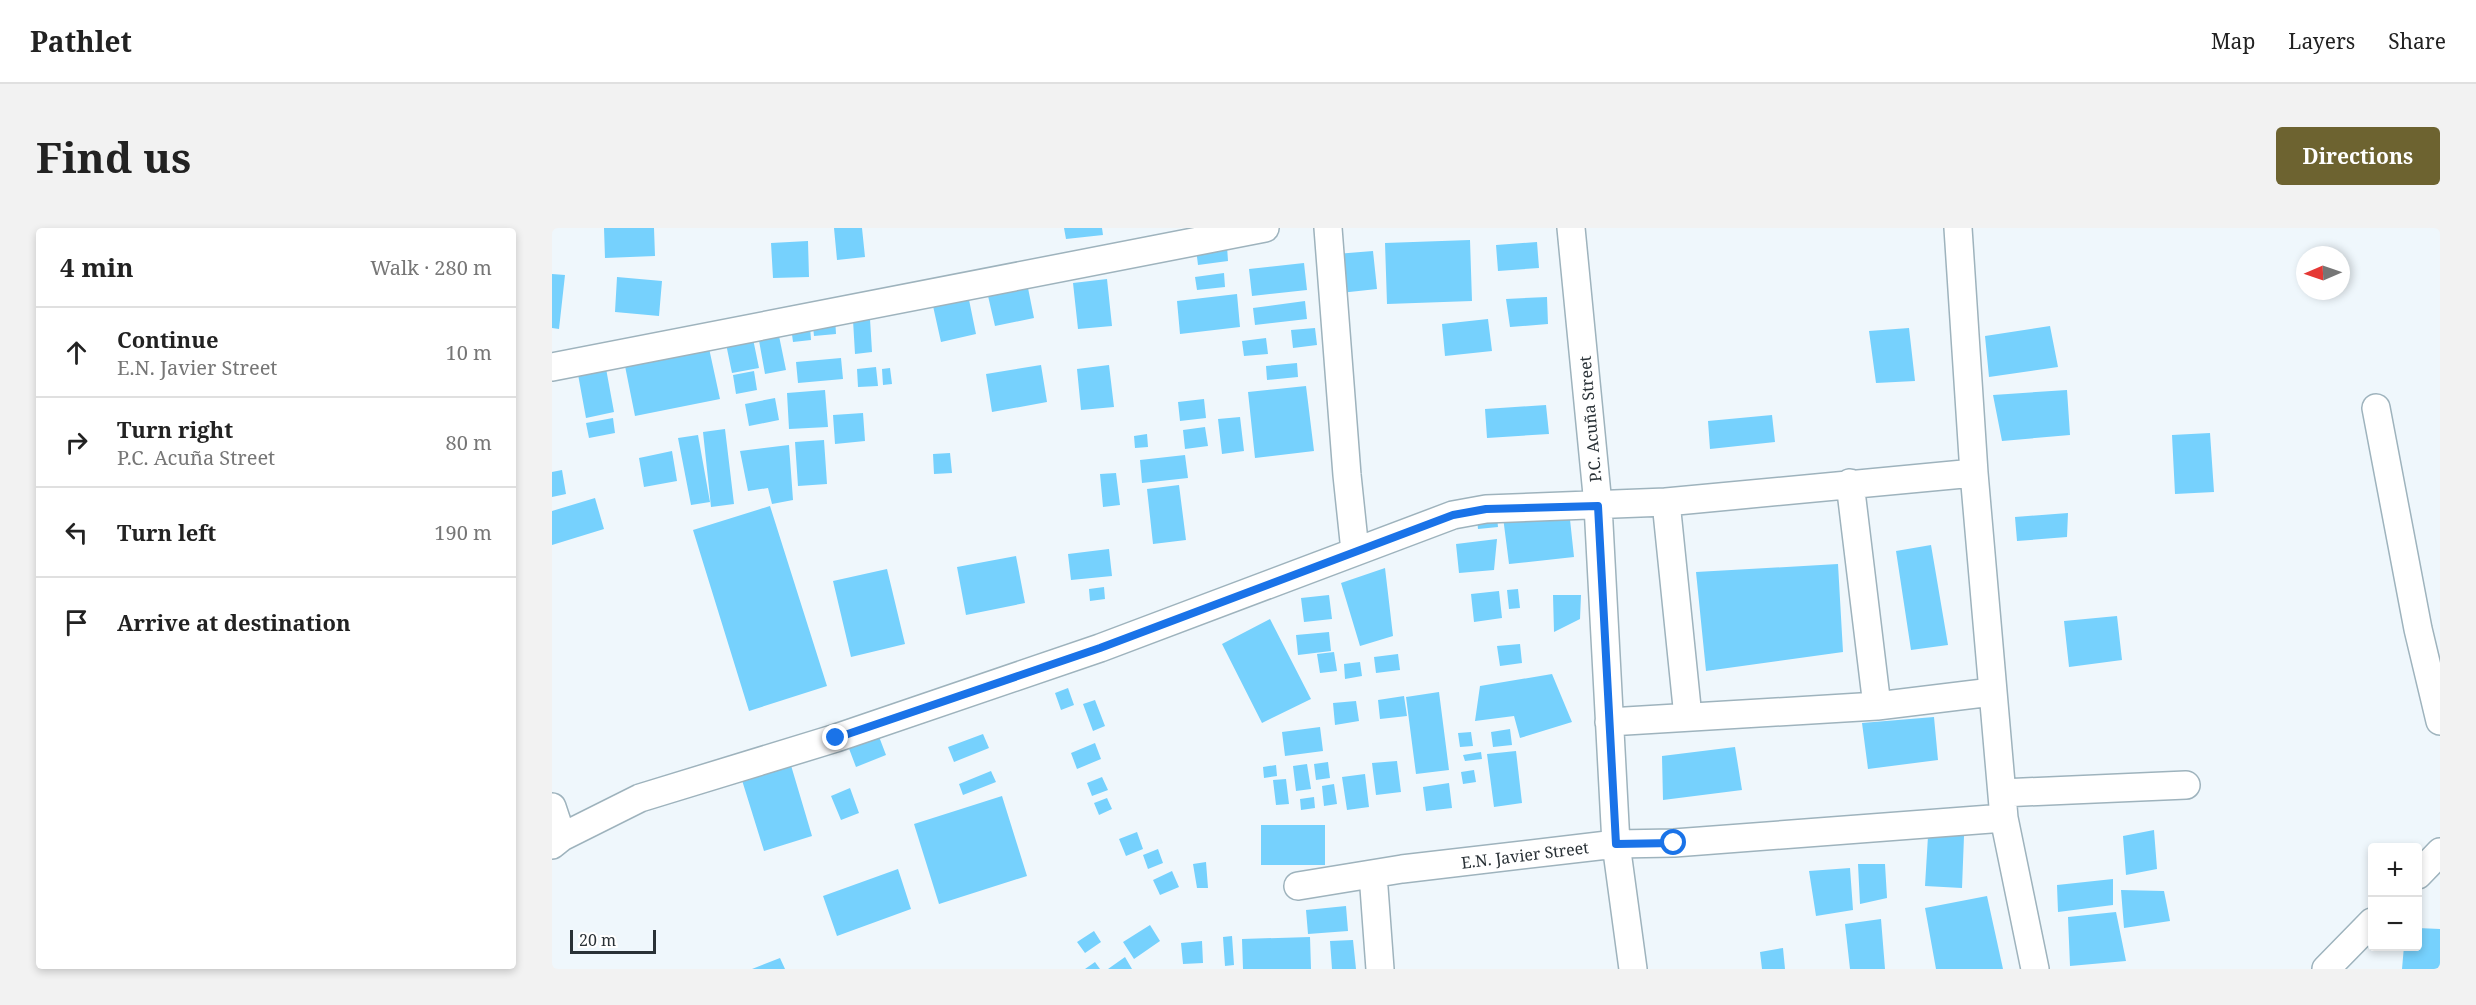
<!DOCTYPE html>
<html lang="en">
<head>
<meta charset="utf-8">
<style>
	:root { --surface:#fff; --page:#f2f2f2; --text:#222; --muted:#767676; --line:#e0e0e0; --accent:#6d6330 }
	body { margin:0; font-family:"Noto Serif",serif; background:var(--page); color:var(--text) }
	.controls { position:absolute; right:18px; bottom:18px; display:grid; overflow:hidden; border-radius:6px; box-shadow:0 3px 9px #0003 }
	.controls button { width:54px; height:54px; display:grid; place-items:center; padding:0; border:0; border-bottom:2px solid var(--line); background:var(--surface); color:var(--text); font:30px sans-serif }
	.compass { position:absolute; left:1744px; top:18px; width:54px; height:54px; border-radius:50%; background:var(--surface); box-shadow:0 3px 9px #0003; rotate:268deg }
	.scale { position:absolute; left:18px; bottom:15px; width:86px; box-sizing:border-box; padding-left:6px; border:3px solid #293136; border-top:0; font-size:16px; line-height:21px; white-space:nowrap; color:#293136; -webkit-text-stroke:4px #fff; paint-order:stroke }
	.stop { position:absolute; width:18px; height:18px; margin:-14px; border:4px solid #1a73e8; border-radius:50%; background:#fff }
	.stop.end { background:#1a73e8; border-color:#fff; box-shadow:0 2px 6px #0008 }
	.list { margin:0; padding:0; list-style:none }
	h2 { display:flex; justify-content:space-between; align-items:center; height:78px; margin:0; padding:0 24px; font-size:26px }
	h2 small { font-size:20px; font-weight:400; color:var(--muted) }
	.list li { display:grid; grid-template-columns:39px 1fr auto; gap:18px; align-items:center; box-sizing:border-box; height:90px; padding:0 24px; border-top:2px solid var(--line) }
	.list b { display:block; font-size:22px; white-space:nowrap }
	.list p { margin:0; font-size:20px; white-space:nowrap; color:var(--muted) }
	.list em { font-size:20px; font-style:normal; color:var(--muted) }
	.icon { flex:none; width:33px; height:33px; fill:none; stroke:currentColor; stroke-width:2; stroke-linecap:round; stroke-linejoin:round }
	.map { position:relative; flex:none; width:1888px; height:741px; overflow:hidden; border-radius:6px }
	header { display:flex; align-items:center; gap:36px; box-sizing:border-box; height:84px; padding:0 30px; background:var(--surface); border-bottom:2px solid var(--line) }
	header strong { font-size:28px }
	nav { display:flex; gap:33px; margin-inline-start:auto; font-size:21px }
	.intro { display:flex; align-items:center; justify-content:space-between; box-sizing:border-box; height:144px; padding:0 36px }
	h1 { margin:0; font-size:42px }
	.button { padding:15px 27px; border-radius:6px; background:var(--accent); color:#fff; font-size:21px; font-weight:700 }
	main { display:flex; gap:36px; padding:0 36px }
	aside { flex:1; background:var(--surface); border-radius:6px; box-shadow:0 3px 9px #0003 }
	.map>svg:first-child { display:block }
</style>
</head>
<body>
<header>
<strong>Pathlet</strong>
<nav><a>Map</a><a>Layers</a><a>Share</a></nav>
</header>
<div class="intro"><h1>Find us</h1><a class="button">Directions</a></div>
<main>
<aside>
<h2>4 min<small>Walk · 280 m</small></h2>
<ul class="list">
<li><svg class="icon" aria-label="ahead" viewBox="0 0 24 24"><path d="M12 20V5M6 11l6-6 6 6"/></svg><div><b>Continue</b><p>E.N. Javier Street</p></div><em>10 m</em></li>
<li><svg class="icon" aria-label="right" viewBox="0 0 24 24"><path d="M7 20v-9h11M14 6l5 5-5 5"/></svg><div><b>Turn right</b><p>P.C. Acuña Street</p></div><em>80 m</em></li>
<li><svg class="icon" aria-label="left" viewBox="0 0 24 24"><path d="M17 20v-9H6M10 6l-5 5 5 5"/></svg><div><b>Turn left</b></div><em>190 m</em></li>
<li><svg class="icon" aria-label="arrive" viewBox="0 0 24 24"><path d="M6 21V4h12l-3 4 3 4H6"/></svg><div><b>Arrive at destination</b></div></li>
</ul>
</aside>
<div class="map">
<svg width="1888" height="741" viewBox="0 0 1888 741">
	<rect width="100%" height="100%" fill="#eff7fc"/>
	<!-- building -->
	<path fill="#76d1fd" d="M52,0H102L103,28L53,30Z
		M282,0H310L313,29L285,32Z
		M512,0H550L551,7L514,11Z
		M918,12L920,73L835,76L833,15Z
		M256,13L257,49L221,50L219,15Z
		M985,14L987,40L946,43L944,17Z
		M675,18L676,33L646,37L644,21Z
		M821,23L825,61L788,65L784,26Z
		M752,35L755,62L700,68L697,41Z
		M672,45L673,59L645,62L643,49Z
		M0,46L13,47L7,101L0,100Z
		M65,49L110,53L107,88L63,84Z
		M555,51L560,98L526,101L521,55Z
		M476,60L482,90L443,98L436,68Z
		M415,62L424,106L389,114L379,69Z
		M685,66L688,99L628,106L625,73Z
		M995,69L996,96L958,99L954,71Z
		M753,73L755,91L703,97L701,80Z
		M283,88L284,106L262,108L260,89Z
		M318,91L320,124L303,126L301,92Z
		M936,91L940,123L893,128L890,96Z
		M258,98L259,112L241,114L239,99Z
		M1498,98L1506,139L1437,149L1433,108Z
		M763,100L765,117L741,120L739,102Z
		M1357,100L1363,153L1324,155L1317,103Z
		M226,103L234,142L213,146L206,107Z
		M200,106L207,140L180,145L173,111Z
		M714,110L716,126L692,128L690,113Z
		M155,111L168,171L83,188L71,128Z
		M289,130L291,151L246,155L244,134Z
		M53,135L62,184L34,190L25,141Z
		M745,135L746,149L715,152L714,138Z
		M489,137L495,174L440,184L434,146Z
		M557,137L562,179L529,182L525,141Z
		M324,139L326,158L306,159L305,141Z
		M338,140L340,156L331,157L330,141Z
		M202,143L205,162L184,166L181,147Z
		M754,158L762,223L703,230L696,164Z
		M273,162L276,199L237,201L235,165Z
		M1515,162L1518,207L1450,213L1441,167Z
		M223,170L227,192L197,198L193,176Z
		M652,171L654,190L628,193L626,174Z
		M994,177L997,206L935,210L933,181Z
		M311,185L313,213L283,216L281,187Z
		M1220,187L1223,214L1158,221L1156,193Z
		M688,189L692,223L670,226L666,191Z
		M61,190L63,205L37,210L34,195Z
		M653,199L656,218L633,221L631,202Z
		M173,201L182,276L159,279L151,204Z
		M1658,205L1662,264L1623,266L1620,207Z
		M595,206L596,219L583,220L582,208Z
		M146,207L158,274L139,277L126,210Z
		M272,212L275,256L246,258L243,214Z
		M237,217L241,272L220,276L216,260L196,263L188,223Z
		M120,223L125,253L92,259L87,230Z
		M398,225L400,245L382,246L381,226Z
		M633,227L636,250L590,255L588,232Z
		M10,242L14,266L0,269V244Z
		M564,245L568,277L551,279L548,246Z
		M627,257L634,312L601,316L595,261Z
		M43,270L52,301L0,317V283Z
		M218,278L275,458L197,483L141,302Z
		M1017,282L1022,329L957,336L951,289Z
		M1516,285L1515,309L1465,313L1463,289Z
		M945,289L946,299L926,301L925,291Z
		M945,311L942,342L907,345L904,316Z
		M1379,317L1396,417L1359,422L1344,323Z
		M557,321L560,348L519,352L516,326Z
		M464,328L473,375L414,387L405,339Z
		M1286,336L1291,424L1154,443L1144,344Z
		M833,340L841,408L808,418L789,355Z
		M335,341L353,416L299,429L281,353Z
		M552,359L553,371L538,373L537,361Z
		M966,361L968,380L957,381L955,362Z
		M947,363L950,390L922,394L919,366Z
		M777,367L780,391L752,394L749,370Z
		M1001,367H1029L1028,391L1002,404Z
		M1565,388L1570,432L1517,439L1512,393Z
		M718,391L759,471L710,495L670,416Z
		M777,404L779,423L746,427L744,407Z
		M968,416L970,435L948,438L945,418Z
		M782,424L785,443L768,445L765,426Z
		M846,426L848,442L824,445L822,429Z
		M808,434L810,448L793,451L792,436Z
		M1000,446L1020,494L968,510L962,488L923,493L928,458Z
		M516,460L522,477L509,482L503,465Z
		M887,464L897,542L864,546L854,469Z
		M852,468L855,488L828,491L826,472Z
		M543,472L553,498L541,503L531,476Z
		M804,473L807,493L783,497L781,475Z
		M1382,489L1386,532L1316,541L1310,495Z
		M768,499L771,523L733,528L730,504Z
		M958,501L960,517L941,519L939,504Z
		M919,504L921,518L908,519L906,505Z
		M326,506L334,527L304,539L296,518Z
		M431,506L437,520L402,534L396,519Z
		M543,515L549,531L525,541L519,525Z
		M1183,519L1190,562L1111,572L1110,528Z
		M964,523L970,575L942,579L935,526Z
		M929,524L930,531L913,533L911,527Z
		M845,533L849,564L824,567L820,535Z
		M238,534L260,608L212,623L189,549Z
		M776,534L778,550L764,552L762,536Z
		M755,536L759,561L744,563L741,538Z
		M724,537L725,548L712,550L711,539Z
		M922,542L924,554L911,556L909,544Z
		M439,543L444,554L411,567L407,556Z
		M813,546L817,579L795,582L790,549Z
		M550,549L556,562L540,568L535,555Z
		M734,551L737,576L724,577L721,552Z
		M897,555L900,580L874,583L871,559Z
		M782,556L785,576L772,578L770,558Z
		M298,560L307,585L289,592L279,568Z
		M450,568L475,648L387,676L362,596Z
		M762,569L763,580L749,582L748,571Z
		M555,570L560,581L547,587L542,575Z
		M709,597H773V637H709Z
		M1602,602L1605,641L1574,647L1571,608Z
		M585,604L591,621L574,628L567,611Z
		M1376,608H1412L1410,660L1373,658Z
		M606,621L611,635L596,641L591,627Z
		M654,634L656,660H645L641,636Z
		M1306,636H1333L1335,670L1308,676Z
		M1298,640L1301,682L1264,688L1257,643Z
		M346,641L359,681L285,708L271,668Z
		M620,643L627,659L608,667L601,652Z
		M1561,651V677L1506,684L1505,657Z
		M1569,662L1612,663L1618,693L1572,700Z
		M1435,668L1451,741H1384L1373,680Z
		M794,678L796,703L756,706L754,682Z
		M1564,684L1574,733L1518,738L1516,689Z
		M1329,691L1333,741H1298L1293,696Z
		M598,697L608,713L582,731L571,714Z
		M1866,700L1888,701V741H1850L1852,718H1866Z
		M542,703L549,714L533,725L525,714Z
		M680,708L682,737L673,738L671,709Z
		M758,709L759,741H691L690,711Z
		M801,712L804,741H780L778,713Z
		M650,713L651,735L631,736L629,715Z
		M1231,720L1233,741H1210L1208,724Z
		M573,729L580,741H556Z
		M228,730L233,741H200Z
		M543,734L548,741H533Z"/>
	<g fill="none" stroke-linecap="round" stroke-linejoin="round">
		<!-- minor casing -->
		<g stroke="#9eb3bd" stroke-width="30">
			<path id="minor" d="M776,0L795,247L803,323
				M1019,0L1046,277L1064,616L1081,741
				M1406,0L1422,245L1452,590L1483,741
				M0,139L713,0
				M1824,180L1866,401L1888,493
				M1298,255L1325,478
				M1114,274L1136,489
				M1057,494L1325,478L1440,464
				M1450,565L1634,557
				M0,579L10,609
				M0,617L10,609L88,570L284,510L548,420L901,287L934,281L1114,274L1422,245
				M821,646L828,741
				M1866,647L1888,624
				M746,658L850,641L1064,616L1122,615L1452,590
				M1774,741L1820,694"/>
		</g>
		<!-- minor -->
		<use href="#minor" stroke="#fff" stroke-width="27"/>
	</g>
	<g fill="none" stroke-linecap="round" stroke-linejoin="round">
		<!-- route -->
		<path stroke="#1a73e8" stroke-width="8" d="M284,510L548,420L901,287L934,281L1046,278L1064,616L1122,615"/>
	</g>
	<g text-anchor="middle" dominant-baseline="central" stroke-width="4.5" stroke-linejoin="round" paint-order="stroke">
		<!-- street labels -->
		<g font-size="16" fill="#293136" stroke="#fff">
			<text transform="translate(1038 191) rotate(-95)">P.C. Acuña Street</text>
			<text transform="translate(973 627) rotate(-7)">E.N. Javier Street</text>
		</g>
	</g>
</svg>
<div class="controls">
<button>+</button>
<button>−</button>
</div>
<svg class="compass" viewBox="-18 -18 36 36"><path d="M0-13l5 13h-10z" fill="#e53935"/><path d="M0 13l5-13h-10z" fill="#767676"/></svg>
<div class="scale">20 m</div>
<div class="stop" style="left:1122px;top:615px"></div>
<div class="stop end" style="left:284px;top:510px"></div>
</div>
</main>
</body>
</html>
